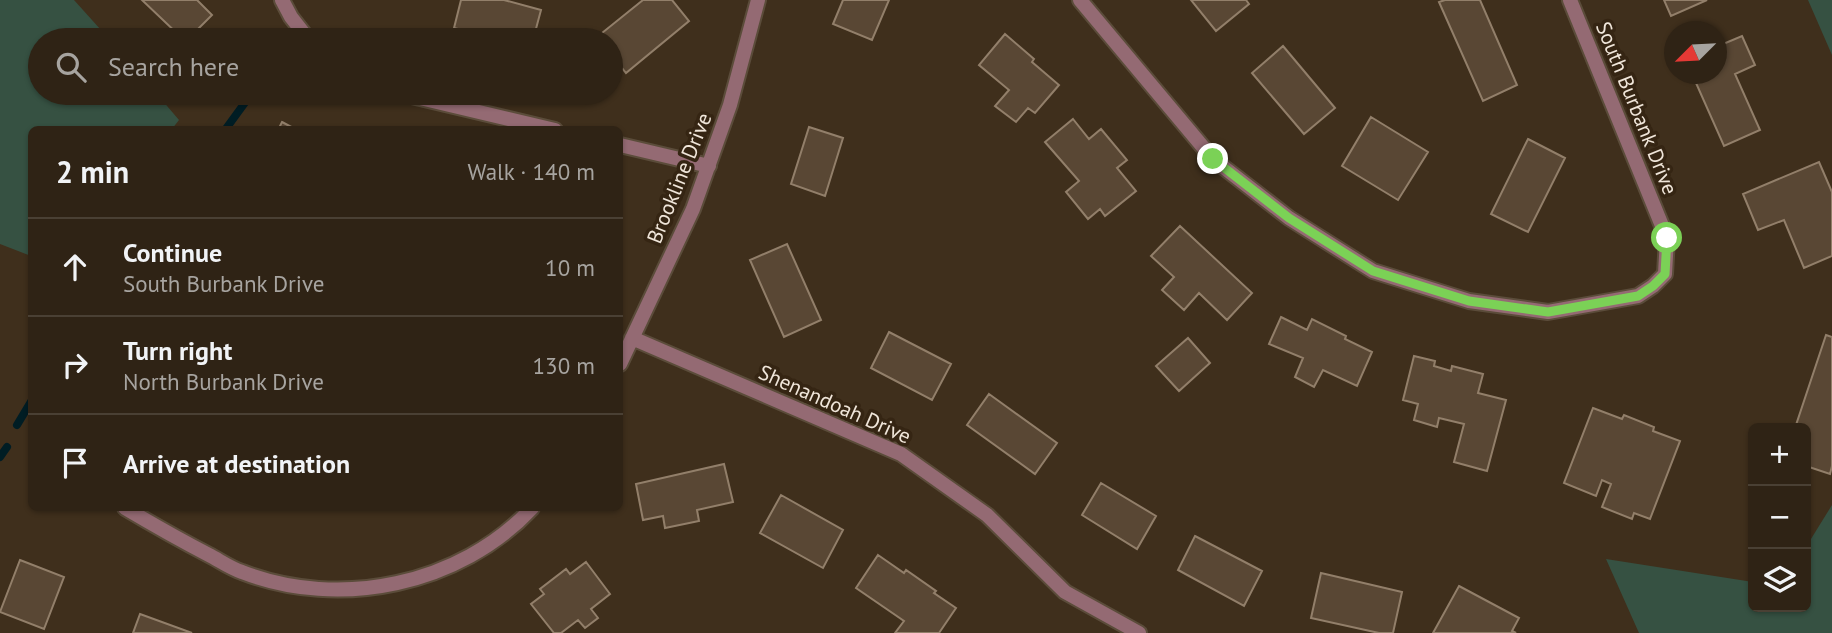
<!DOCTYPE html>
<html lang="en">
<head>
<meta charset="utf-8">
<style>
	:root { --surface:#2f2315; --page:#372b1e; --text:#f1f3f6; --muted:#a7a4a0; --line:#4a4034 }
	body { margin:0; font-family:"PT Sans",sans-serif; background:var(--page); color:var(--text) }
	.controls { position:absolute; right:21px; bottom:21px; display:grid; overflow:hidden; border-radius:10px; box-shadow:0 2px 5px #0004 }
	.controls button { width:63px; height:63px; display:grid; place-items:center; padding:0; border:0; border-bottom:2px solid var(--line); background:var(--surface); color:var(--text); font:35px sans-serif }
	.compass { position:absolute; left:1664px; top:21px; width:63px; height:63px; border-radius:50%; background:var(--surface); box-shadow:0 2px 5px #0004; rotate:246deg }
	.stop { position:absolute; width:21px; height:21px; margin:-16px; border:5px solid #7bd156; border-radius:50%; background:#fff }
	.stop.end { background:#7bd156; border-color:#fff; box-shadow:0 2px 7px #0008 }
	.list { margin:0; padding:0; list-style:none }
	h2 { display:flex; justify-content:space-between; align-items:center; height:91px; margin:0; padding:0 28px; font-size:30px }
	h2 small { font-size:23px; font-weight:400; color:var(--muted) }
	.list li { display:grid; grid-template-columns:46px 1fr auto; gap:21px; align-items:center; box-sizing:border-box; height:98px; padding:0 28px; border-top:2px solid var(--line) }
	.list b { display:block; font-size:26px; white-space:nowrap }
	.list p { margin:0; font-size:23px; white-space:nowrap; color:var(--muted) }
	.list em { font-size:23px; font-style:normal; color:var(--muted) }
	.icon { flex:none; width:38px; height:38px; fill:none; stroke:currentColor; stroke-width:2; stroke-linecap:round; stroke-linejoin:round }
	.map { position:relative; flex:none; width:1832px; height:633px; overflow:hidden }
	.search { position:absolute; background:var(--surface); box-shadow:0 2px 5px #0004; left:28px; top:28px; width:595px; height:77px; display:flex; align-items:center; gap:18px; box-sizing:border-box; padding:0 24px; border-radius:38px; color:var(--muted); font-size:26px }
	.panel { position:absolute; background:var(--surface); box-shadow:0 2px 5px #0004; left:28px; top:126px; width:595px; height:385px; border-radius:10px }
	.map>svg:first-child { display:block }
</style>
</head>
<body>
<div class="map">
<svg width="1832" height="633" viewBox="0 0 1832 633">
	<rect width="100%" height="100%" fill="#3f2f1c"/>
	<!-- green -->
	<path fill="#365142" d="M0,0H74L110,40H40V93H156L179,120L172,129L32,130L31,256L0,244Z
		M1808,0H1832V55Z
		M1832,505V633H1639L1606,559L1753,582V607H1806V547Z"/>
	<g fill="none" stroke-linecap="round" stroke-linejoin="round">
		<!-- stream -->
		<path stroke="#001d24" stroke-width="8" d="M225,130L252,93
			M17,425L32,400
			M0,457L7,447"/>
	</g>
	<!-- building -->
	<path fill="#594734" stroke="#927f6a" stroke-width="2" d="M142,0H197L212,15L187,40H184Z
		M461,0H504L541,10L533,40H501L454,28Z
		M643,0H672L689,21L626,73L611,54V40H600L597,37Z
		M843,0H889L872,40L833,24Z
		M1191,0H1246L1249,4L1216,31Z
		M1445,0H1480L1517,85L1483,101L1439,2Z
		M1664,0H1707L1671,16Z
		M1005,34L1034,59L1032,62L1059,85L1035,113L1028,108L1016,122L995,106L1009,90L979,65Z
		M1742,36L1755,65L1735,74L1760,130L1724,146L1692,74H1716V47Z
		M1283,46L1335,108L1304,134L1252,73Z
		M1371,117L1428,152L1398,200L1342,166Z
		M1073,119L1089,139L1101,129L1127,160L1117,168L1136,191L1105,216L1100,209L1088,219L1066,192L1079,181L1045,142Z
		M282,122L297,130H278Z
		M809,127L843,138L825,196L791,184Z
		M1528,139L1565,158L1528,232L1491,214Z
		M1819,162L1832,192V256L1804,268L1784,220L1758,230L1743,194Z
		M1180,226L1252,293L1227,320L1199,293L1184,310L1162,290L1174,277L1151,256Z
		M787,244L821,320L784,337L750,260Z
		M1281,317L1307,330L1312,319L1346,336L1345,339L1372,352L1357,386L1323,370L1314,387L1295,377L1303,358L1269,344Z
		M889,332L951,364L932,400L871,368Z
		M1826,335L1832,337V466L1830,474L1806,466V428H1795Z
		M1188,338L1210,363L1179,391L1156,366Z
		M1414,356L1435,361L1434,366L1451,371L1452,366L1483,374L1478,393L1506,400L1487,471L1454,462L1464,424L1439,418L1437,427L1414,420L1418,404L1403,400Z
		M989,394L1057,443L1035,474L967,425Z
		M1593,408L1622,419L1624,415L1654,427L1653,431L1680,441L1650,519L1634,513L1632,519L1602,507L1611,484L1602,480L1596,496L1564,483Z
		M724,464L733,502L697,510L699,521L665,528L663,516L643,520L636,484Z
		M1101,483L1156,516L1137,549L1082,515Z
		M781,495L843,530L823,568L760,533Z
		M1195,536L1262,571L1244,606L1178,570Z
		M878,555L904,573L906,570L936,591L934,593L956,608L939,633H895L904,621L856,588Z
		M20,560L64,577L44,629L0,612Z
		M586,562L610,594L591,609L598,618L585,628L578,620L561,633H554L531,604L544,594L540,589L566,569L570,574Z
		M1321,573L1402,592L1393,633H1379L1311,618Z
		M1459,586L1519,618L1512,631L1516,633H1433Z
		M140,614L192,633H133Z"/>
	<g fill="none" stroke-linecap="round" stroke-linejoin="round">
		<!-- minor casing -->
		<g stroke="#5b4c3a" stroke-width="18">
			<path id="minor" d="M282,0L291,17L309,40
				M1080,0L1213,159L1289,218L1373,271L1469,301L1548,312L1638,296L1653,286L1665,274L1667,238L1570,0
				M399,93L555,130
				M620,145L709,166
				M632,338L901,454L987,515L1065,592L1139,633
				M620,364L693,209L730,105L758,0
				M125,508C152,524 180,540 209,555C219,560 230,568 242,572C340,610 460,585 532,508"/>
		</g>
		<!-- minor -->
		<use href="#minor" stroke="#946a73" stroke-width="14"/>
	</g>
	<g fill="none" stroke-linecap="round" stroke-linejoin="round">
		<!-- route -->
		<path stroke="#7bd156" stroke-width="9" d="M1213,159L1289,218L1373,271L1469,301L1548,312L1638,296L1653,286L1665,274L1667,238"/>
	</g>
	<g text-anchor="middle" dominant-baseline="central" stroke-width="7" stroke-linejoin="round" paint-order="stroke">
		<!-- street labels -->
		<g font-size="21" fill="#f0e6da" stroke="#352513">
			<text transform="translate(1637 108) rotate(68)">South Burbank Drive</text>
			<text transform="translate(679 178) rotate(-68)">Brookline Drive</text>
			<text transform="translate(835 404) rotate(24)">Shenandoah Drive</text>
		</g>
	</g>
</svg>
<div class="controls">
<button>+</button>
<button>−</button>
<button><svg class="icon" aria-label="layers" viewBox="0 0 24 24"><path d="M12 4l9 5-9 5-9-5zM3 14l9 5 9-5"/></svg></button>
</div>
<svg class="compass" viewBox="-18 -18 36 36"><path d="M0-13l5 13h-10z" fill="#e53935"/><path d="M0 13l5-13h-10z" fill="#a7a4a0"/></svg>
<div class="stop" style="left:1667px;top:238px"></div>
<div class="stop end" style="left:1213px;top:159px"></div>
<div class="search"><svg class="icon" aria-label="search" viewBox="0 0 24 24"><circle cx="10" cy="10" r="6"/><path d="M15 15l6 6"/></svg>Search here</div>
<section class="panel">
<h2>2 min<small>Walk · 140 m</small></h2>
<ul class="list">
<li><svg class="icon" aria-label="ahead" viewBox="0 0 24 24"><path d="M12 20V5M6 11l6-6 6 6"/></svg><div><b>Continue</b><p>South Burbank Drive</p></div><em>10 m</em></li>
<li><svg class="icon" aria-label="right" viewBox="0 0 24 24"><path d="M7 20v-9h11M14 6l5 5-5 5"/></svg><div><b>Turn right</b><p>North Burbank Drive</p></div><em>130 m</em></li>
<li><svg class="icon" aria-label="arrive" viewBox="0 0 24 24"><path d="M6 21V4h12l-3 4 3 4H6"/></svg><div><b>Arrive at destination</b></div></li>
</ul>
</section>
</div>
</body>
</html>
